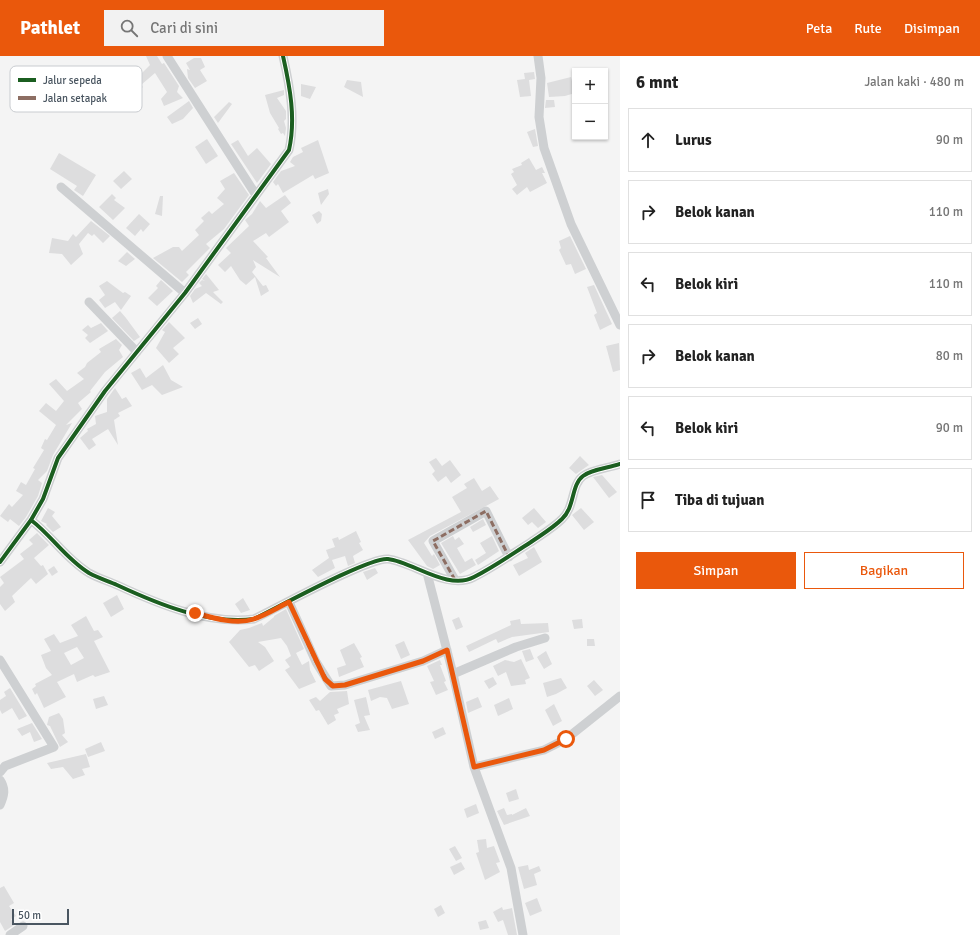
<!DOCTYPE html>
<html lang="id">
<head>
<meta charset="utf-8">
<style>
	:root { --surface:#fff; --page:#f2f2f2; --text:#222; --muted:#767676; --line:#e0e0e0; --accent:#ea580c }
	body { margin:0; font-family:Signika,sans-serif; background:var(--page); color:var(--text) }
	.controls { position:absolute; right:12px; top:12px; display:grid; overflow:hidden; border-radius:0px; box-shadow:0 1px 3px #0004 }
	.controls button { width:36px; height:36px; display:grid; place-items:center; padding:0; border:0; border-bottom:1px solid var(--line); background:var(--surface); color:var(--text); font:20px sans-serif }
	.scale { position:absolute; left:12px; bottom:10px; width:57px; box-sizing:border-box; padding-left:4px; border:2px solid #4a5661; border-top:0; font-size:11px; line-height:14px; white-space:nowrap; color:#4a5661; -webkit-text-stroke:3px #fff; paint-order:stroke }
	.stop { position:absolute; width:12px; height:12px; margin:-9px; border:3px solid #ea580c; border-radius:50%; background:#fff }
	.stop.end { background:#ea580c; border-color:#fff; box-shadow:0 1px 4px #0008 }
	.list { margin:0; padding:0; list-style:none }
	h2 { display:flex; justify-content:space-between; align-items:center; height:52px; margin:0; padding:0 16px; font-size:17px }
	h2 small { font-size:13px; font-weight:400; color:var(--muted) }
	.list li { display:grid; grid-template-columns:26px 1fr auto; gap:12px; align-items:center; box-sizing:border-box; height:64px; margin:0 8px 8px; padding:0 8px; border:1px solid var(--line); border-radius:0px }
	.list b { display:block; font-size:15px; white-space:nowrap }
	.list em { font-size:13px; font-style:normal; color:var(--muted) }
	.actions { display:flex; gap:8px; padding:12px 16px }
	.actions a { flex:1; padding:9px 0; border:1px solid var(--accent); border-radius:0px; text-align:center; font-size:14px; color:var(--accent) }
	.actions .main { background:var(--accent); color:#fff }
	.icon { flex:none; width:22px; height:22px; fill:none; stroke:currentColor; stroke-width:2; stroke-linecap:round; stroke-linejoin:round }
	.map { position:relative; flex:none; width:620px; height:879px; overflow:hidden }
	header { display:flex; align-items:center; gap:24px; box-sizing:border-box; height:56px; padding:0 20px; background:var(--accent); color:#fff }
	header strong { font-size:19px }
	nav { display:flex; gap:22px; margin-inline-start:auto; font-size:14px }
	.search { width:280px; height:36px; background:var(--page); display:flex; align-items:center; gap:10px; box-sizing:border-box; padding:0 14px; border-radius:0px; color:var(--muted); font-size:15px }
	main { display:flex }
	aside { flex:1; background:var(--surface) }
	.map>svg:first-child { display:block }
</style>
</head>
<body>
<header>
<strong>Pathlet</strong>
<div class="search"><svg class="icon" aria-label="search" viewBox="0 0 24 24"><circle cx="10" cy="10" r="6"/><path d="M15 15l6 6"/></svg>Cari di sini</div>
<nav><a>Peta</a><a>Rute</a><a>Disimpan</a></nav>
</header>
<main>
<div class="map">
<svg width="620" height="879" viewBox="0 0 620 879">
	<rect width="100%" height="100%" fill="#f4f4f4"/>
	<!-- building -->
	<path fill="#ddddde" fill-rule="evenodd" d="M146,0H157L162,8L164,7L179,30L177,36L183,42L164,50L161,43L167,36L155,17L141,29L143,31L137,36L131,28L150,9Z
		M194,2H201L205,11L200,14L207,25L195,32L188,22L187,13L190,14L186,7Z
		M534,16L535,23L529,24L531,40L520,41L517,24L525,23L524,17Z
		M571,21L575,37L565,40L549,41L547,27Z
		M347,24L361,26L363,41L344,31Z
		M301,28L316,31L310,43L301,40Z
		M284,34V39L277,42L286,55V63L284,65L286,72L285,80L283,77L281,78L278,73L279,72L270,57L265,39Z
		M546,44H554L555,51L545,52Z
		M189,45L193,52L183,63L172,68L167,61Z
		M229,46L232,48L218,67L214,61Z
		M535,73L538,90L533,91L527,76Z
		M207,83L218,100L206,108L195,91Z
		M238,84L248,100L257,92L271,108L257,127L231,88Z
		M318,84L329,117L315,123L313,119L283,137L278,128L276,130L273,126L281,115L295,110L290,106L293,101L303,96L301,92Z
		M59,97L96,119L83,140L74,134L77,130L50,113Z
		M529,102L536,114L542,111L545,117H542L547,127L530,136L527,131L517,139L512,133L517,129L511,118L514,116L512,113L522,109L521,107Z
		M124,115L132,123L121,133L113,125Z
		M234,117L249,139L224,173L206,188L210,192L186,216L189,219L182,226L153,202L173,191H179L182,195L199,179L195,174L204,165L201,162L209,155L212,158L224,148L217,142L225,133L220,125Z
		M328,133L329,138L321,149L318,137Z
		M112,138L116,142L114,144L125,152L113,164L99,151Z
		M285,139L291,147L281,155L289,166L269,181L266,177L253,185L268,201L266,202L280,221L253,204L256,211L252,216L263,230L266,229L269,235L261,240L255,221L246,229L240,224L231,210L225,216L218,209L231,197L226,192L249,170L245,164L252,158L260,145L266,152Z
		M160,140H163L162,160L155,158Z
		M319,155L322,158L321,165L317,168L312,159Z
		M139,158L150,168L143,176L141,173L135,180L126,172Z
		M91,165L110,180L103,187L94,178L92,180L88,177L79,188L83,198L71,209L62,198L49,197L52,182L68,185L73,178L76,181Z
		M570,180L586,213L575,218L571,208L566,209L559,194L561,192L559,185Z
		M127,196L135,203L126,210L118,205Z
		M206,218L219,234L213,236L223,246L221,248L206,237L193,247L190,240L195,233L202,230L199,227L202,224L205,225L202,223Z
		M161,224L173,235L157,250L148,242L158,232L156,230Z
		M107,225L123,237L125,236L131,240L121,254L115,246L105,252L99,244L105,239L99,230Z
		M594,229L612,268L600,274L594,259L597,257L587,231Z
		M120,255L126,262L140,281L134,285L112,262Z
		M198,262L202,268L195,273L190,267Z
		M169,266L185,282L173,292L179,298L169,307L156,292L165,276L162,274Z
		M101,267L108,275L90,287L85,282L88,279L82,274L88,269L91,272Z
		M116,283L122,289L119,294L123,301L105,316L90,335L91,336L78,347L82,353L66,369L72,367L53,399L47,415L38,424L42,427L38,440L26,461L19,470L10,463L8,466L0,460L9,448L12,451L23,439L16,435L21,426L26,429L35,413L33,412L44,394L41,392L45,383L47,384L56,369L39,355L46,347L56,355L64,345L49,328L56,323L67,335L84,323L77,317L85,311L87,307L101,296L99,293Z
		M619,287L620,314L613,316L606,290Z
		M163,309L171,324L183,331L162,339L152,329L142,334L131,317L140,312L146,322Z
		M115,332L122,343L126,341L132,350L118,357L120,360L114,364L118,389L108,373L92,383L96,389L89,394L80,382L88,375L87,373L96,368L95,360L107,356V343Z
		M580,400L589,409L576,418L569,412Z
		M436,402L442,410L450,404L461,419L451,427L446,420L438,426L432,418L435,415L429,406Z
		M602,419L617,436L609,442L593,421Z
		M474,422L482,435L490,430L499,443L430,480L424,487L432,500L434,498L440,509L433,513L427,510L408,484L461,456L452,441L467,432L464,428Z
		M48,452L55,456L52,460L61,471L53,476L46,469L47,468L41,465Z
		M534,452L546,466L538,472L532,466L528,469L522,462Z
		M581,452L594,466L584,474L572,459Z
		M483,463L486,469L473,476L470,471Z
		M356,475L361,486L359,487L363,494L353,500L355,507L348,510L345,500L332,504L335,512L318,521L312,514L329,502L326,494L335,491L332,483L338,481L339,484Z
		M37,477L49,489L34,502L41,510L43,509L48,518L36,528L31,522L12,540L15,546L5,555L0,548V531L4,527L0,521L24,503L20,498L33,488L29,484Z
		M453,480L455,484L459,481L464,488L457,492L465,506L472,502L476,509L460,518L441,487Z
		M492,480L499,495L478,509L475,504L486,497L480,487Z
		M534,491L542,506L519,520L513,509L528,502L525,497Z
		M54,510L58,516L52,520L48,514Z
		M375,512L378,517L367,524L363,516Z
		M117,539L124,553L111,561L103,547Z
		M243,542L250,554L241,557L235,548Z
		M286,553L304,593L296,597L302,609L309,605L310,614L316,626L299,633L285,614L290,611L285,604L291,600L287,590L281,582L258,586L265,591L274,605L259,615L255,609L249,611L229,586L240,574L249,572L262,567L263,570L274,561V560Z
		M86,560L94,575L98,574L103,581L94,585L110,616L95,621L93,619L77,626L74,618L57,626L66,641L44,652L37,637L35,639L32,633L36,630L35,628L52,619L46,612L41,599L51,595L44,583L54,578L60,587L78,580L71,569ZM77,591L84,602L71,609L64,597Z
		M459,561L463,571L456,574L452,564Z
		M520,563L521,568L548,567L549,576L512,581L498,587L496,583L469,596L466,590L511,569L510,565Z
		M582,563L583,572L574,573L572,564Z
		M587,583H594L595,590H587Z
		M404,585L410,599L401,603L395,589Z
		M354,587L362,601L360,602L364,611L339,621L337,612L346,609L340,594Z
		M530,593L534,603L526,606L522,595Z
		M546,595L552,608L544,613L537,601Z
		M521,603L530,622L525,624L526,628L511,630L506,616L498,620L493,610L505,604L514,606Z
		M440,604L442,609H440L446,625L444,626L448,634L436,639L430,626L434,625L427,610Z
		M493,621L497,628L489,633L484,625Z
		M561,622L567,632L556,638L547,641L543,627Z
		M594,624L603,634L595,640L587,630Z
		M401,625L409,648L392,653L387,642L380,641L371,645L368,634Z
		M10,632L27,660L19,664L12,652L2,658L0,654V644L6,640L4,636Z
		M347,635L349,648L337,653L339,657L334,659L336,664L328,669L319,654L316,655L309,644L316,641L320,645L330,636Z
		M104,640L108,649L96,653L93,643Z
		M366,641L370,659L364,660L370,674L358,676L355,669L360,667L354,644Z
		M478,641L482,651L468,657L466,646Z
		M509,642L513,653L498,660L494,649Z
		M554,648L562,665L553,670L545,654Z
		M59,657L63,663L65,677L62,679L68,686L60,691L50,670L47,669L49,661Z
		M32,667L42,683L34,686L30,676L22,680L17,673Z
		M443,671L446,678L435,683L432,676Z
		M101,686L105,695L88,701L85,693Z
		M86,698L90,711L82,713L85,719L73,723L63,711L51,713L47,707Z
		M516,733L519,743L509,746L506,737Z
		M476,748L479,757L467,762L464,753Z
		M504,752L507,759L512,758V759L526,752L530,760L504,769L497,755Z
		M486,783L487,792L494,790L500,806L496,807L500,816L485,824L476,797L479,796L477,784Z
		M455,790L462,802L456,805L449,793Z
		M461,806L465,813L454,819L450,811Z
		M528,809L529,814L539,810L541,815L534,818L537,829L524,833L518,811Z
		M4,830L14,847L9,850L16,860L11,863L14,869L5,875L0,866V832Z
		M537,842L542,855L530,860L525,847Z
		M441,849L445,857L438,861L434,853Z
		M502,851L503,854L512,852L517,879H508L503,864L498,866L493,856Z
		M486,864L489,872L480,874L478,866Z"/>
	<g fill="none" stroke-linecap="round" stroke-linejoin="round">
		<!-- minor -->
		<path stroke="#ced0d2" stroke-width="9" d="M167,0L256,139
			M538,0L541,22L539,61L544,92L571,168L620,269
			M61,131L185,237
			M89,246L137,296
			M31,464C52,480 66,503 89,517C98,522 108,525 117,529C158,548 208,569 254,563C277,552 369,501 388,503C413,506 448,535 474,521C494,511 512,498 531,486C541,479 553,472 562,463C575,451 571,429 583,420C592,413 609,412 620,408
			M0,506L31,464L43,443L58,402L105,335L185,237L289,94C296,63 290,31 283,0
			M427,517L453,618L474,711L511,812L523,879
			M455,524L433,485L486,455L509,501
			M289,546L316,606L331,630L345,629L423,605L447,594
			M0,604L54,691L5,710L0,716
			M453,618L516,591L545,582
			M474,711L544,694L566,683L620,640
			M0,724C6,733 4,740 0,749
			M10,879L23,870"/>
		<!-- quiet -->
		<path stroke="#8d6e63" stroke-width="3" stroke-dasharray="6 3" stroke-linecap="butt" d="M455,524L433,485L486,455L509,501
			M289,546L316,606L331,630L345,629L423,605L447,594"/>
		<!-- cycleway casing -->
		<g stroke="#fff" stroke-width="6">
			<path id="cycleway" d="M31,464C52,480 66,503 89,517C98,522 108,525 117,529C158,548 208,569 254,563C277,552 369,501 388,503C413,506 448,535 474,521C494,511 512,498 531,486C541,479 553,472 562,463C575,451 571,429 583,420C592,413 609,412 620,408
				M0,506L31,464L43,443L58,402L105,335L185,237L289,94C296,63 290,31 283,0"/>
		</g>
		<!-- cycleway -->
		<use href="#cycleway" stroke="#1b5e20" stroke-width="4"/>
	</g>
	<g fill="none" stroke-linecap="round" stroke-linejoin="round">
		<!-- route -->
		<path stroke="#ea580c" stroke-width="5" d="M195,557C213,562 236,569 254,563C266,559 277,552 289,546L325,623L333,630L345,629L423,605L447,594L474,711L544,694L566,683"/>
	</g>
	<!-- legend -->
	<rect x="10" y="10" width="132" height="46" rx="6" fill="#fff" stroke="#c9ccd0" stroke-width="1"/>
	<rect x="18" y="22" width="18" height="4" fill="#1b5e20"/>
	<rect x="18" y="40" width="18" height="4" fill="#8d6e63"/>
	<g font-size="11" fill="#4a5661">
		<text x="43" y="28">Jalur sepeda</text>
		<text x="43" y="46">Jalan setapak</text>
	</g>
</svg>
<div class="controls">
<button>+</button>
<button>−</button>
</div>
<div class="scale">50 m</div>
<div class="stop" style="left:566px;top:683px"></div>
<div class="stop end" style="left:195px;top:557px"></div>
</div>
<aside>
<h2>6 mnt<small>Jalan kaki · 480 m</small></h2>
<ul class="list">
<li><svg class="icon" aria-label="ahead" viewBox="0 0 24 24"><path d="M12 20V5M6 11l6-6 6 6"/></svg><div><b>Lurus</b></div><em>90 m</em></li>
<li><svg class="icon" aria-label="right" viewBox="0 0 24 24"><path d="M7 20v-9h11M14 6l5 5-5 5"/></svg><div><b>Belok kanan</b></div><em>110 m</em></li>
<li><svg class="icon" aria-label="left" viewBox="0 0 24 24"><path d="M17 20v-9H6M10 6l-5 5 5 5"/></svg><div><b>Belok kiri</b></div><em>110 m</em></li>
<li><svg class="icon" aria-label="right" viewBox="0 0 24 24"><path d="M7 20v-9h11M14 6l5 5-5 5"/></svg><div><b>Belok kanan</b></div><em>80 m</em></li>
<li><svg class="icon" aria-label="left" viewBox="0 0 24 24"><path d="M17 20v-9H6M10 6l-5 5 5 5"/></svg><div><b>Belok kiri</b></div><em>90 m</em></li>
<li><svg class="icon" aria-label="arrive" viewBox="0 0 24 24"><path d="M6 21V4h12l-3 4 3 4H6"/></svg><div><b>Tiba di tujuan</b></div></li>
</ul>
<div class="actions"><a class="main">Simpan</a><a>Bagikan</a></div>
</aside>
</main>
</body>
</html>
